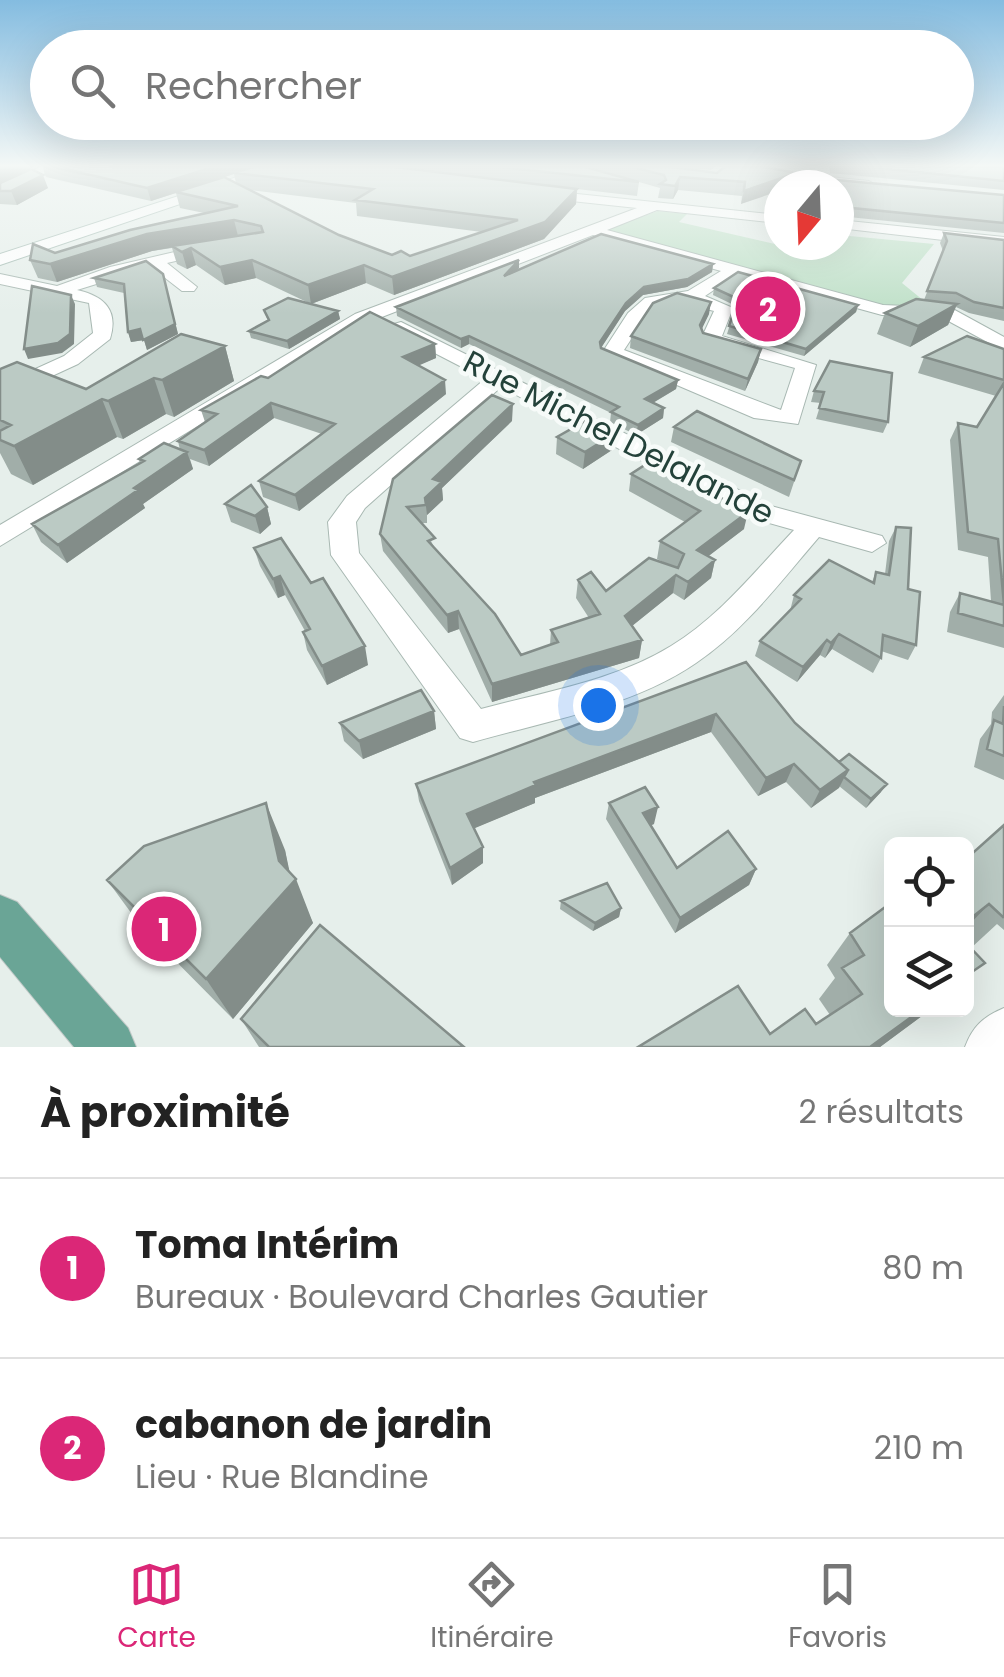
<!DOCTYPE html>
<html lang="fr">
<head>
<meta charset="utf-8">
<style>
	:root { --surface:#fff; --page:#f6f6f6; --text:#222; --muted:#767676; --line:#e0e0e0; --accent:#db2777 }
	body { margin:0; font-family:Poppins,sans-serif; background:var(--page); color:var(--text) }
	.controls { position:absolute; right:30px; bottom:30px; display:grid; overflow:hidden; border-radius:15px; box-shadow:0 10px 40px #0002 }
	.controls button { width:90px; height:90px; display:grid; place-items:center; padding:0; border:0; border-bottom:2px solid var(--line); background:var(--surface); color:var(--text); font:50px sans-serif }
	.compass { position:absolute; left:764px; top:170px; width:90px; height:90px; border-radius:50%; background:var(--surface); box-shadow:0 10px 40px #0002; rotate:199deg }
	.you { position:absolute; left:598px; top:705px; width:35px; height:35px; margin:-25px; border:8px solid #fff; border-radius:50%; background:#1a73e8; box-shadow:0 0 0 15px #1a73e833 }
	.badge { display:grid; place-items:center; width:65px; height:65px; border-radius:50%; background:var(--accent); color:#fff; font-size:32px; font-weight:700 }
	.pin { position:absolute; translate:-50% -50%; border:5px solid #fff; box-shadow:0 2px 10px #0006 }
	.list { margin:0; padding:0; list-style:none }
	h2 { display:flex; justify-content:space-between; align-items:center; height:130px; margin:0; padding:0 40px; font-size:42px }
	h2 small { font-size:32px; font-weight:400; color:var(--muted) }
	.list li { display:grid; grid-template-columns:65px 1fr auto; gap:30px; align-items:center; box-sizing:border-box; height:180px; padding:0 40px; border-top:2px solid var(--line) }
	.list b { display:block; font-size:38px; white-space:nowrap }
	.list p { margin:0; font-size:32px; white-space:nowrap; color:var(--muted) }
	.list em { font-size:32px; font-style:normal; color:var(--muted) }
	.icon { flex:none; width:55px; height:55px; fill:none; stroke:currentColor; stroke-width:2; stroke-linecap:round; stroke-linejoin:round }
	.map { position:relative; flex:none; width:1004px; height:1047px; overflow:hidden }
	.search { position:absolute; background:var(--surface); box-shadow:0 10px 40px #0002; left:30px; right:30px; top:30px; height:110px; display:flex; align-items:center; gap:25px; box-sizing:border-box; padding:0 35px; border-radius:55px; color:var(--muted); font-size:38px }
	.sheet { height:490px; background:var(--surface) }
	nav { display:flex; justify-content:space-around; align-items:center; box-sizing:border-box; height:140px; border-top:2px solid var(--line); background:var(--surface); font-size:28px; color:var(--muted) }
	nav a { display:grid; justify-items:center; gap:5px }
	nav .on { color:var(--accent) }
	.map>svg:first-child { display:block }
</style>
</head>
<body>
<div class="map">
<svg width="1004" height="1047" viewBox="0 0 1004 1047">
	<rect width="100%" height="100%" fill="#e6efeb"/>
	<!-- green -->
	<path fill="#bfe0c8" d="M658,211L687,214L679,222L779,245H839V235L934,244L902,283L929,305L882,306L604,230Z"/>
	<g fill="none" stroke-linecap="round" stroke-linejoin="round">
		<!-- street casing -->
		<g stroke="#a8b8b2" stroke-width="2">
			<path id="street" d="M721,166L869,181L875,185L869,189L780,181Z
				M539,190L779,215V223L657,210L607,230L883,305L951,308L1004,337V351L941,317L882,315L736,275L705,296L733,308L722,336L816,365L798,424L754,418L602,353L628,313L645,298L688,291L721,271L593,235L369,322L0,546V525L355,314L637,208L534,197ZM675,301L714,311L701,339L704,343L795,368L781,410L624,350L649,312Z
				M839,220L1004,237V247L839,228Z
				M209,244L217,249L214,252L167,263L197,287L194,291H182L151,267L77,290C104,296 119,310 110,339L78,364L0,400V385L64,356L93,333L89,303L0,284V274L57,286L110,267Z
				M401,322L771,506L882,536L886,543L872,552L819,537C781,581 745,630 696,663C632,707 546,721 473,742L460,738L331,555L328,522L347,496L485,379L394,332V324ZM501,387L751,518L794,530C755,571 719,617 671,646C614,681 544,692 481,709L359,553L356,522L365,508Z
				M1004,1008V1047H965C973,1026 983,1017 1004,1008Z"/>
		</g>
		<!-- secondary casing -->
		<g stroke="#a4bbb3" stroke-width="2">
			<path id="secondary" d="M42,166H59L0,196V187Z
				M271,166H292L0,265V254Z"/>
		</g>
		<!-- primary casing -->
		<g stroke="#c2cac8" stroke-width="2">
			<path id="primary" d="M0,895L17,902L128,1028L136,1047H74L0,957Z"/>
		</g>
		<!-- street -->
		<use href="#street" fill="#fff" fill-rule="evenodd"/>
		<!-- secondary -->
		<use href="#secondary" fill="#fff" fill-rule="evenodd"/>
		<!-- primary -->
		<use href="#primary" fill="#6aa596" fill-rule="evenodd"/>
	</g>
	<!-- wall -->
	<path fill="#a1aea9" fill-rule="evenodd" d="M0,166H34L20,174L48,188L17,205L0,204Z
		M42,166H664L717,173L760,166L741,204L742,196L678,190L673,199L658,198L660,188L639,182L637,196L577,189L576,204L544,239L394,295L366,283L311,304L256,278L225,285L196,265L187,269L177,264L172,248L152,251L57,282L38,278L30,260L204,213L180,208L176,193L151,201L46,177ZM234,174L236,183L224,177ZM249,190L356,203L357,216L482,232L410,256L392,255L339,235Z
		M665,166H716L711,170Z
		M829,166H1004V190L830,173Z
		M836,180L1004,195V233L839,216V185H834Z
		M944,233L1004,240V321L969,313L956,307L948,325L910,347L877,334L885,313L924,300L943,251L940,243Z
		M713,264L712,272L687,287L643,295L625,311L601,348L678,380L676,389L653,403L664,408L663,418L636,435L610,422L611,413L469,344L461,348L397,316L396,307L519,268L516,271Z
		M163,274L178,334L147,350L144,340L131,342L128,332L124,293L97,287L94,278Z
		M714,288L858,305L856,312L804,356L727,334L736,306L713,295Z
		M264,310L338,311L340,319L289,349L251,338L249,331L268,321Z
		M709,314L701,329L703,333L761,349L758,362L745,391L630,348L631,336Z
		M435,344L436,358L418,365L446,394L299,511L263,497L259,481L322,434L274,418L209,466L190,459L193,469L143,504L145,508L67,563L41,542L32,524L140,463L139,459L180,450L178,441L205,422L201,410L268,378Z
		M225,346L234,381L174,417L166,414L123,439L117,437L33,485L11,474L0,453V369L86,389Z
		M1004,349V648L947,632L950,612L960,593L991,601L988,557L958,550L950,440L958,423L977,427L996,396L918,373L924,357Z
		M830,361L888,422L883,433L816,419L821,403L811,402L814,391Z
		M512,421L442,488L443,500L427,515V523H422L435,549L521,655L550,645L551,630L589,618L576,598L578,580L606,591L665,563L657,559L660,541L685,522L629,491L631,474L744,529L708,556L715,560L711,578L684,600L673,593L632,626L642,640L639,658L492,702L459,629L448,633L383,551L380,534L393,479Z
		M674,427L801,461L789,497L671,442Z
		M557,437L612,450L583,469L556,454Z
		M225,504L267,507L271,524L260,534L231,522Z
		M896,527L908,589L916,645L908,660L881,651V658L873,673L832,649L825,658L820,655L797,682L755,656L760,641L790,611L794,595L872,582L876,572L885,574L889,541Z
		M254,548L368,665L327,685L307,650L303,632L305,631L285,595L278,598L260,566Z
		M746,662L795,723L839,762L881,792L866,808L839,786L811,808L786,782L758,796L711,732L535,798V803L474,828L483,847V863L452,885L419,801L416,784Z
		M1004,695V780L974,767L980,739L991,724L992,712Z
		M434,711L436,729L363,759L344,741L340,723Z
		M609,803L654,824L651,825L677,868L756,869L749,885L675,933L606,819Z
		M1004,825V930L997,924L971,948L966,980V859Z
		M285,850L289,872L313,923L233,1019L140,925L107,880Z
		M561,901L621,908L619,917L593,931L560,909Z
		M850,933L930,1010L880,1047H638L770,1034L816,1024L830,1015L819,999L835,978L827,965Z
		M241,1019L464,1047H259Z"/>
	<!-- shaded-wall -->
	<path fill="#838d89" d="M6,166H34L0,185V169Z
		M216,166H258L151,201L147,188Z
		M796,173L793,185H779V191L741,204L744,191Z
		M43,175L48,188L17,205L11,191Z
		M680,177L678,190L673,199L675,186Z
		M577,189L576,204L544,239L394,295L392,277L545,222Z
		M234,220L238,236L152,251L57,282L50,264L147,234Z
		M191,248L196,265L187,269L182,252Z
		M252,260L256,278L225,285L220,267Z
		M519,260V268L504,284V276Z
		M713,264L712,272L687,287L643,295L625,311L599,351L600,342L626,303L644,287Z
		M364,265L366,283L311,304L308,285Z
		M163,274L178,334L147,350L144,340L131,342L128,332Z
		M71,295L75,304L74,344L62,353L28,359L24,349Z
		M711,302L709,314L698,337L700,325Z
		M957,304L948,325L910,347L918,326Z
		M858,305L856,312L804,356L806,349Z
		M338,311L340,319L289,349L287,341Z
		M469,336V344L461,348V339Z
		M435,344L436,358L404,372L403,357Z
		M225,346L234,381L174,417L162,380Z
		M761,349L758,362L745,391L748,379Z
		M154,378L166,414L123,439L108,401Z
		M445,380L446,394L299,511L295,495Z
		M678,380L676,389L644,408L645,399Z
		M102,399L117,437L33,485L14,446Z
		M271,403L274,418L209,466L204,450Z
		M513,404L512,421L442,488L443,500L427,515L425,498L433,479Z
		M664,408L663,418L636,435L638,425Z
		M614,434L612,450L583,469L585,452Z
		M187,452L193,469L143,504L145,508L67,563L58,545L134,488Z
		M267,507L271,524L260,534L255,516Z
		M748,512L744,529L693,568L697,550Z
		M715,560L711,578L684,600L688,582Z
		M676,575L673,593L622,634L625,616Z
		M280,576L285,595L278,598L273,579Z
		M458,611L459,629L448,633L447,615Z
		M839,634L832,649L825,658L831,643Z
		M642,640L639,658L492,702V684Z
		M827,640L820,655L797,682L803,667Z
		M365,646L368,665L327,685L322,666Z
		M434,711L436,729L363,759L359,741Z
		M716,714L711,732L535,798V803L468,831L467,814L534,782Z
		M794,764L786,782L758,796L766,778Z
		M848,770L839,788L811,808L820,790Z
		M887,784L881,792L866,808L871,799Z
		M266,803L285,850L292,883L296,879L313,923L233,1019L206,979L279,861Z
		M658,807L654,824L640,830L643,813Z
		M483,847V863L452,885L450,868Z
		M756,869L749,885L675,933L680,918Z
		M989,904L966,928V922Z
		M621,908L619,917L593,931L595,923Z
		M921,1010H930L880,1047H870Z"/>
	<!-- building -->
	<path fill="#bbcac4" stroke="#838d89" stroke-width="2.5" d="M51,166H216L147,188Z
		M256,166H387L577,189L545,222L392,277L364,265L308,285L252,260L220,267L191,248L182,252L172,246L263,232L261,226L234,220L147,234L50,264L30,260L33,244L55,253L130,230L238,206L176,192L224,177L339,235L392,255L401,251L410,256L518,220L355,200L373,189L234,173Z
		M490,166H582L639,182Z
		M628,166H664L717,173L726,166H760L796,173L744,191L745,182L680,177L675,186L660,184L666,180L664,175Z
		M859,166H1004V181Z
		M31,169L43,175L11,191H0V183Z
		M836,180L1004,195V223L842,207L839,185H837Z
		M944,233L1004,240V308L974,302L956,293L927,291L947,241Z
		M601,234L713,264L688,279L644,287L626,303L600,342L601,348L678,380L645,399L664,408L638,425L611,412L619,407L469,336L461,339L396,307L519,260L504,276Z
		M146,261L163,274L175,324L143,340L140,329L128,332L124,284L94,278Z
		M738,272L858,305L806,349L729,326L738,299L714,288Z
		M32,286L71,295L70,334L58,343L24,349Z
		M677,293L711,302L700,325L703,333L761,349L748,379L631,336L653,303Z
		M288,298L338,311L287,341L249,331L269,320L264,310Z
		M916,299L957,304L918,326L885,313Z
		M370,312L435,344L403,357L445,380L295,495L259,481L335,424L271,403L204,450L178,441L217,414L201,410L261,376L268,378Z
		M181,334L225,346L162,380L154,378L108,401L102,399L14,446L0,440V431L11,425L0,420V369L17,362L86,389Z
		M967,336L1004,349V380L924,357Z
		M830,361L892,373L888,422L819,408L824,392L814,391Z
		M1004,383V626L958,613L960,593L1004,605L998,539L968,532L958,423L977,427Z
		M492,395L513,404L433,479L442,482L425,498L426,505L407,507L435,538L428,541L495,614L521,655L558,642L551,630L600,614L578,580L591,572L606,591L649,558L678,568L684,554L660,541L700,511L631,474L651,461L748,512L697,550L715,560L688,582L676,575L625,616L642,640L492,684L458,611L447,615L380,534L393,479Z
		M697,411L801,461L794,480L674,427Z
		M587,420L614,434L585,452L557,437Z
		M164,443L187,452L134,488L138,490L58,545L32,524L144,461L139,459Z
		M251,485L267,507L255,516L225,504Z
		M896,527L911,528L908,589L920,592L916,645L883,635L881,658L839,634L831,643L827,640L803,667L760,641L801,599L794,595L829,560L874,583L876,572L889,575Z
		M281,538L311,583L323,578L365,646L322,666L303,632L310,629L280,576L273,579L254,548Z
		M746,662L795,723L848,770L820,790L794,764L766,778L716,714L534,782L536,785L467,814L483,847L450,868L416,784Z
		M421,690L434,711L359,741L340,723Z
		M1004,706V756L987,749L994,720L1003,724Z
		M849,754L887,784L871,799L844,777L848,770L839,762Z
		M645,787L658,807L643,813L677,868L728,831L756,869L680,918L609,803Z
		M266,803L279,861L296,879L206,979L107,880L144,846Z
		M1004,825V916L1003,917L989,904L966,922V859Z
		M607,883L621,908L595,923L561,901Z
		M892,902V1010H921L870,1047H638L738,986L770,1034L805,1009L816,1024L862,994L842,968L864,955L850,933Z
		M320,925L464,1047H269L241,1019Z
		M966,943L985,963L966,976Z"/>
	<!-- sky -->
	<linearGradient id="sky" x2="0" y2="1"><stop stop-color="#84bce0"/><stop offset="0.53" stop-color="#f4f8f6"/><stop offset="1" stop-color="#f4f8f6" stop-opacity="0"/></linearGradient>
	<rect width="1004" height="313" fill="url(#sky)"/>
	<g text-anchor="middle" dominant-baseline="central" stroke-width="9" stroke-linejoin="round" paint-order="stroke">
		<!-- street labels -->
		<g font-size="32" fill="#24423a" stroke="#f7fbf9">
			<text transform="translate(619 437) rotate(27)">Rue Michel Delalande</text>
		</g>
	</g>
</svg>
<div class="controls">
<button><svg class="icon" aria-label="locate" viewBox="0 0 24 24"><circle cx="12" cy="12" r="6"/><path d="M12 2v4M12 18v4M2 12h4M18 12h4"/></svg></button>
<button><svg class="icon" aria-label="layers" viewBox="0 0 24 24"><path d="M12 4l9 5-9 5-9-5zM3 14l9 5 9-5"/></svg></button>
</div>
<svg class="compass" viewBox="-18 -18 36 36"><path d="M0-13l5 13h-10z" fill="#e53935"/><path d="M0 13l5-13h-10z" fill="#767676"/></svg>
<div class="you"></div>
<div class="pin badge" style="left:164px;top:929px">1</div>
<div class="pin badge" style="left:768px;top:309px">2</div>
<div class="search"><svg class="icon" aria-label="search" viewBox="0 0 24 24"><circle cx="10" cy="10" r="6"/><path d="M15 15l6 6"/></svg>Rechercher</div>
</div>
<section class="sheet">
<h2>À proximité<small>2 résultats</small></h2>
<ul class="list">
<li><span class="badge">1</span><div><b>Toma Intérim</b><p>Bureaux · Boulevard Charles Gautier</p></div><em>80 m</em></li>
<li><span class="badge">2</span><div><b>cabanon de jardin</b><p>Lieu · Rue Blandine</p></div><em>210 m</em></li>
</ul>
</section>
<nav>
<a class="on"><svg class="icon" aria-label="map" viewBox="0 0 24 24"><path d="M3 6l6-2 6 2 6-2v14l-6 2-6-2-6 2zM9 4v14M15 6v14"/></svg>Carte</a>
<a><svg class="icon" aria-label="directions" viewBox="0 0 24 24"><path d="M12 3l9 9-9 9-9-9zM9 14v-3h6M13 9l2 2-2 2"/></svg>Itinéraire</a>
<a><svg class="icon" aria-label="saved" viewBox="0 0 24 24"><path d="M7 4h10v16l-5-4-5 4z"/></svg>Favoris</a>
</nav>
</body>
</html>
